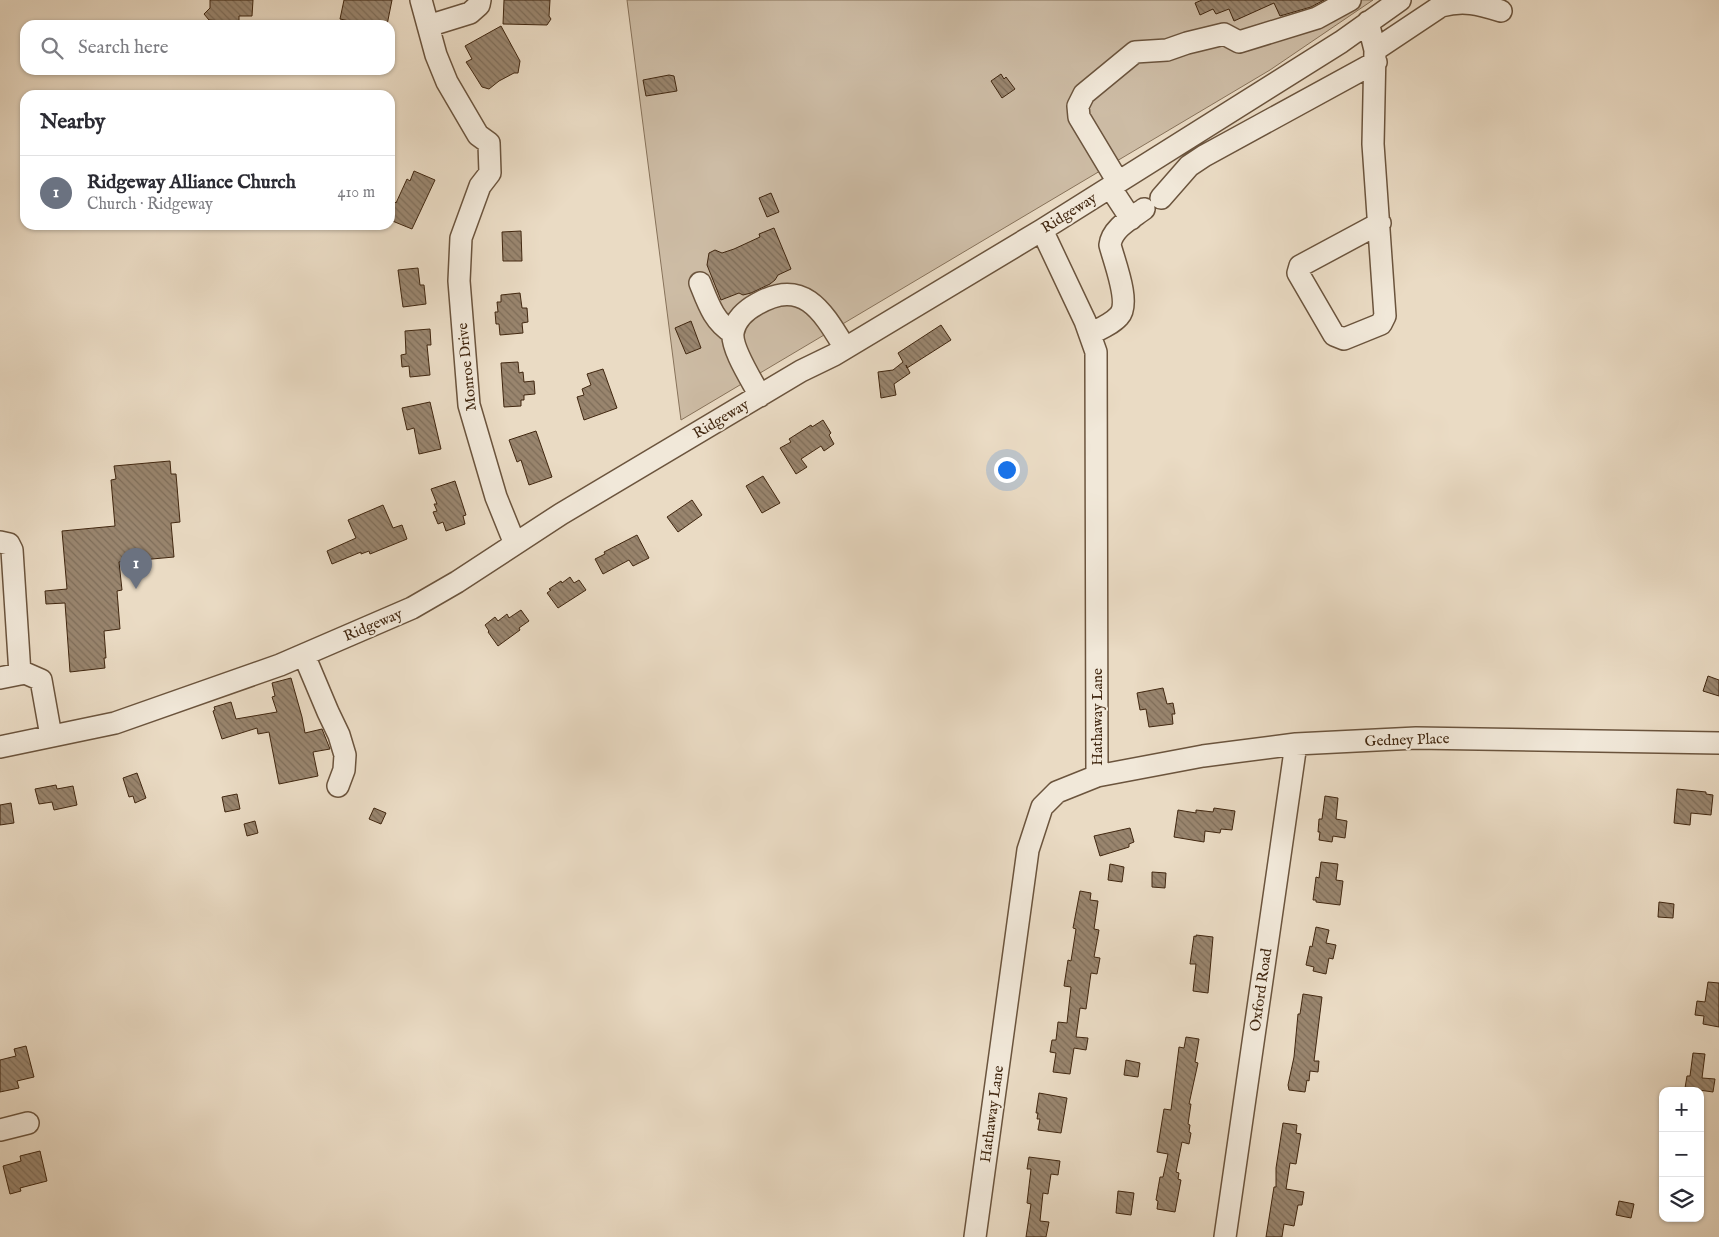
<!DOCTYPE html>
<html lang="en">
<head>
<meta charset="utf-8">
<style>
	:root { --surface:#fff; --page:#f2f2f3; --text:#2b2b33; --muted:#7c7c81; --line:#e1e1e2; --accent:#0f766e }
	body { margin:0; font-family:"IM FELL English",serif; background:var(--page); color:var(--text) }
	.controls { position:absolute; right:15px; bottom:15px; display:grid; overflow:hidden; border-radius:10px; box-shadow:0 1px 4px #0004 }
	.controls button { width:45px; height:45px; display:grid; place-items:center; padding:0; border:0; border-bottom:1px solid var(--line); background:var(--surface); color:var(--text); font:25px sans-serif }
	.you { position:absolute; left:1006px; top:469px; width:18px; height:18px; margin:-12px; border:4px solid #fff; border-radius:50%; background:#1a73e8; box-shadow:0 0 0 8px #1a73e833 }
	.badge { display:grid; place-items:center; width:32px; height:32px; border-radius:50%; background:var(--accent); color:#fff; font-size:16px; font-weight:700 }
	.pin { position:absolute; translate:-50% -41px; filter:drop-shadow(0 1px 2px #0008) }
	.pin::after { content:''; position:absolute; top:26px; width:18px; height:15px; background:inherit; clip-path:polygon(0 0,100% 0,50% 100%) }
	.list { margin:0; padding:0; list-style:none }
	h2 { display:flex; justify-content:space-between; align-items:center; height:65px; margin:0; padding:0 20px; font-size:21px }
	h2 small { font-size:16px; font-weight:400; color:var(--muted) }
	.list li { display:grid; grid-template-columns:32px 1fr auto; gap:15px; align-items:center; box-sizing:border-box; height:75px; padding:0 20px; border-top:1px solid var(--line) }
	.list b { display:block; font-size:19px; white-space:nowrap }
	.list p { margin:0; font-size:16px; white-space:nowrap; color:var(--muted) }
	.list em { font-size:16px; font-style:normal; color:var(--muted) }
	.icon { flex:none; width:28px; height:28px; fill:none; stroke:currentColor; stroke-width:2; stroke-linecap:round; stroke-linejoin:round }
	.map { position:relative; flex:none; width:1719px; height:1237px; overflow:hidden }
	.search { position:absolute; background:var(--surface); box-shadow:0 1px 4px #0004; left:20px; top:20px; width:375px; height:55px; display:flex; align-items:center; gap:12px; box-sizing:border-box; padding:0 18px; border-radius:15px; color:var(--muted); font-size:19px }
	.panel { position:absolute; background:var(--surface); box-shadow:0 1px 4px #0004; left:20px; top:90px; width:375px; height:140px; border-radius:15px }
	.map>svg:first-child { display:block }
</style>
</head>
<body>
<div class="map">
<svg width="1719" height="1237" viewBox="0 0 1719 1237">
	<defs>
		<pattern id="building-back-hatch" width="6" height="6" patternUnits="userSpaceOnUse" patternTransform="scale(1.25)"><rect width="6" height="6" fill="#99856e"/><path d="M-1 5l2 2M0 0l6 6M5-1l2 2" fill="none" stroke="#7e6d59"/></pattern>
	</defs>
	<rect width="100%" height="100%" fill="#eadbc4"/>
	<filter id="stains"><feTurbulence type="fractalNoise" baseFrequency=".004" numOctaves="4"/><feColorMatrix values="0 0 0 0 .2 0 0 0 0 .09 0 0 0 0 .02 0 0 0 .5 -.17"/></filter>
	<radialGradient id="worn" r=".72"><stop offset=".6" stop-color="#630" stop-opacity="0"/><stop offset="1" stop-color="#630" stop-opacity=".3"/></radialGradient>
	<!-- grass -->
	<path fill="#cdbca5" stroke="#87725a" d="M627,0H1373L1270,70L681,420Z"/>
	<!-- building -->
	<path fill="url(#building-back-hatch)" stroke="#412710" d="M210,0H253L252,16H239V25H222V21L209,20L204,14L210,8Z
		M344,0H392L387,25H353L354,22L340,19Z
		M504,0H550L549,16L551,19L547,25L503,24Z
		M1202,0H1324L1311,7L1280,16L1274,3L1234,21L1229,9L1216,14L1213,9L1200,15L1195,3Z
		M501,26L520,61L518,73H514L499,81L489,89L482,87L472,71L466,62L472,59L465,46Z
		M1001,74L1004,79L1006,77L1015,89L1002,98L991,81Z
		M669,75L674,76L677,91L646,96L643,80Z
		M414,171L435,180L412,229L390,220V210L394,201L396,203L407,179L410,181Z
		M771,193L779,212L767,217L759,198Z
		M774,228L791,269L778,275L775,280L770,284L751,293L743,295L739,293L721,300L707,265L709,253L715,250L722,253L734,249L760,237L759,234Z
		M521,231L522,261H503L502,232Z
		M418,268L420,285H424L426,304L403,307L398,270Z
		M520,293L522,308H527L528,322L522,323L523,333L500,335L499,324H496L495,312H498L497,302H501V295Z
		M691,321L701,348L686,354L675,328Z
		M941,325L951,340L907,368L906,365L910,373L894,384L896,395L881,398L878,372L893,370L903,362L898,353Z
		M430,329L431,345H427L430,375L410,377L409,366L402,367L401,355L406,354L405,331Z
		M518,362L519,373L523,372L524,382L534,381L535,394L524,395V400H521V406L504,407L501,363Z
		M603,369L617,408L584,420L577,397L584,395L582,389L591,385L587,374Z
		M430,402L441,449L419,454L414,428L407,430L402,408Z
		M823,420L831,433L829,435L834,444L824,451L821,446L801,459L807,467L796,474L780,448L791,442L789,439L811,425L812,427Z
		M536,431L552,477L529,485L521,460L517,462L509,440Z
		M170,461L171,474H176L180,522L171,523L174,557L119,562L122,590L117,591L120,629L104,631L106,658H104L105,668L70,672L65,603L46,604L45,591L67,589L62,531L115,526L111,480L116,479L114,466Z
		M763,476L780,503L762,513L746,486Z
		M455,481L466,515L463,516L465,524L446,531L443,522L438,524L433,512L437,511L434,504H437L431,489Z
		M692,500L702,515L678,532L667,517Z
		M383,505L393,528L402,525L407,539L370,554L369,551L361,554V552L332,564L327,551L356,538L348,520Z
		M637,535L649,558L633,566L629,560L603,574L595,559L605,554L604,552Z
		M570,577L574,583L579,580L586,590L558,608L547,593L551,590L549,589L561,581L562,583Z
		M521,610L529,621L519,628L520,630L498,646L488,632L489,631L485,625L495,617L498,621L507,614L509,618Z
		M1708,676L1719,680V696L1703,691Z
		M291,678L302,717L305,733L322,729L330,749L313,752L318,776L279,784L269,732L258,734L257,728L222,739L213,711L215,710L214,707L231,702L236,719L277,712L272,697L275,696L272,683Z
		M1163,688L1167,704L1173,703L1175,714H1172L1173,724L1149,727L1146,709L1140,710L1137,693Z
		M137,773L146,798L135,803L133,796L129,797L123,778Z
		M56,785L57,789L73,786L77,805L54,810L52,802L39,804L35,789Z
		M1677,789L1706,792V794L1713,795L1711,815L1691,813L1690,825L1674,823Z
		M237,794L240,809L225,812L222,797Z
		M1325,796L1338,798L1336,819L1347,821L1345,838L1333,836L1332,842L1319,840L1320,832H1318L1319,819H1322Z
		M11,803L14,823L0,825V805Z
		M374,808L386,813L381,824L369,819Z
		M1214,808L1235,811L1232,830L1221,829L1220,833L1205,831L1204,842L1174,837L1178,810L1196,813V810L1213,812Z
		M255,821L258,833L247,836L244,824Z
		M1130,828L1134,842L1129,844V847L1100,856L1094,836Z
		M1321,862L1338,864L1336,880L1343,881L1340,905L1316,902V900H1313L1316,877L1319,878Z
		M1110,864L1124,867L1122,882L1108,880Z
		M1152,872L1166,873L1165,888L1152,887Z
		M1080,891L1091,893L1090,900L1098,901L1094,929L1099,930L1094,957L1100,958L1097,974L1091,973L1086,1009L1080,1008L1076,1037L1088,1038L1086,1050L1074,1048L1070,1074L1053,1072L1056,1053L1050,1052L1052,1040H1056L1058,1022L1067,1023L1071,987L1064,986L1068,960L1071,961L1076,929L1073,928Z
		M1659,902L1674,904L1673,918L1658,917Z
		M1316,927L1329,930L1326,943L1336,945L1333,959L1329,958L1326,974L1313,971L1314,967L1306,965L1310,946L1312,947Z
		M1196,935L1213,937L1208,993L1193,991L1196,964H1190L1194,936L1196,937Z
		M1708,982L1719,983V1027L1703,1024L1704,1016L1695,1015L1697,1001L1705,1002Z
		M1303,994L1322,997L1314,1061H1319L1318,1072L1310,1071L1309,1081L1307,1080L1305,1092L1289,1090L1288,1085L1294,1057L1298,1014H1300Z
		M1186,1037L1199,1039L1195,1062L1198,1063L1189,1104H1191L1188,1124L1190,1125L1189,1132L1191,1133L1189,1144L1182,1142L1176,1172L1179,1173L1178,1179L1181,1180L1175,1212L1157,1209L1158,1201L1156,1200L1160,1177H1163L1168,1154L1157,1152L1164,1109L1171,1110L1179,1047L1184,1048Z
		M26,1046L34,1077L17,1081L19,1088L0,1092V1060L16,1056L14,1049Z
		M1693,1053L1705,1054L1702,1078L1715,1079L1713,1092L1685,1088L1687,1076H1690Z
		M1126,1060L1140,1063L1138,1077L1124,1075Z
		M1039,1093L1067,1098L1061,1133L1038,1130L1040,1119H1037L1038,1113H1036Z
		M1283,1123L1297,1125L1296,1133L1301,1134L1296,1164L1290,1163L1286,1189L1304,1192L1302,1205H1298L1294,1226L1284,1224L1282,1237H1266L1274,1187H1276V1168Z
		M40,1151L47,1181L20,1188L21,1191L10,1194L3,1166L21,1161L20,1156Z
		M1029,1157L1060,1161L1058,1175L1051,1174L1048,1194L1043,1193L1040,1221L1049,1222L1046,1237H1026L1031,1204L1027,1203L1031,1169H1027Z
		M1118,1191L1134,1193L1131,1215L1116,1213Z
		M1619,1201L1634,1204L1631,1218L1616,1215Z"/>
	<g fill="none" stroke-linecap="round" stroke-linejoin="round">
		<!-- minor casing -->
		<g stroke="#6b543d" stroke-width="24">
			<path id="minor" d="M421,0L436,55L447,82L478,135L489,143L490,173L480,186L461,238L459,281L469,405L496,497L515,544
				M1368,22L1375,50L1373,144L1385,316L1381,324L1344,339L1334,335L1298,273L1300,266L1380,223
				M428,26L470,13L479,5L480,0
				M1375,50L1441,6C1464,0 1478,4 1501,11
				M1118,182L1079,117L1078,106L1084,94L1135,52L1167,50L1187,43L1224,34L1239,42L1317,18L1350,0
				M1110,187L1131,219
				M1161,198L1189,166L1204,156L1376,62
				M1042,230L1085,321L1096,352L1097,776
				M700,283C708,303 714,322 733,333
				M1090,334C1100,329 1112,324 1119,316C1131,303 1114,261 1110,245C1112,228 1132,218 1144,209
				M760,396C753,382 731,349 733,333C735,320 746,310 757,304C804,277 823,312 845,348
				M0,542L9,544L12,550L20,674
				M304,655L328,712L339,735L345,755L344,770L338,786
				M0,678L25,673L41,680L51,736
				M0,747L115,723L280,665L412,608L457,582L561,514L801,371L834,355L1042,230L1341,42L1400,0
				M0,1130L28,1123
				M975,1237L1028,850L1042,807L1057,792L1097,776L1203,756L1296,744L1416,738L1719,743
				M1225,1237L1296,744"/>
		</g>
		<!-- minor -->
		<use href="#minor" stroke="#f1e8d9" stroke-width="21"/>
	</g>
	<g text-anchor="middle" dominant-baseline="central" stroke-width="4" stroke-linejoin="round" paint-order="stroke">
		<!-- street labels -->
		<g font-size="15" fill="#412710" stroke="#f1e8d9">
			<text transform="translate(1069 213) rotate(-32)">Ridgeway</text>
			<text transform="translate(467 367) rotate(-96)">Monroe Drive</text>
			<text transform="translate(721 419) rotate(-31)">Ridgeway</text>
			<text transform="translate(373 625) rotate(-23)">Ridgeway</text>
			<text transform="translate(1097 717) rotate(-90)">Hathaway Lane</text>
			<text transform="translate(1407 740) rotate(-2)">Gedney Place</text>
			<text transform="translate(1261 990) rotate(-82)">Oxford Road</text>
			<text transform="translate(992 1114) rotate(-82)">Hathaway Lane</text>
		</g>
	</g>
	<rect width="100%" height="100%" filter="url(#stains)"/>
	<rect width="100%" height="100%" fill="url(#worn)"/>
</svg>
<div class="controls">
<button>+</button>
<button>−</button>
<button><svg class="icon" aria-label="layers" viewBox="0 0 24 24"><path d="M12 4l9 5-9 5-9-5zM3 14l9 5 9-5"/></svg></button>
</div>
<div class="you"></div>
<div class="pin badge" style="left:136px;top:589px;background:#6b7280">1</div>
<div class="search"><svg class="icon" aria-label="search" viewBox="0 0 24 24"><circle cx="10" cy="10" r="6"/><path d="M15 15l6 6"/></svg>Search here</div>
<section class="panel">
<h2>Nearby<small></small></h2>
<ul class="list">
<li><span class="badge" style="background:#6b7280">1</span><div><b>Ridgeway Alliance Church</b><p>Church · Ridgeway</p></div><em>410 m</em></li>
</ul>
</section>
</div>
</body>
</html>
